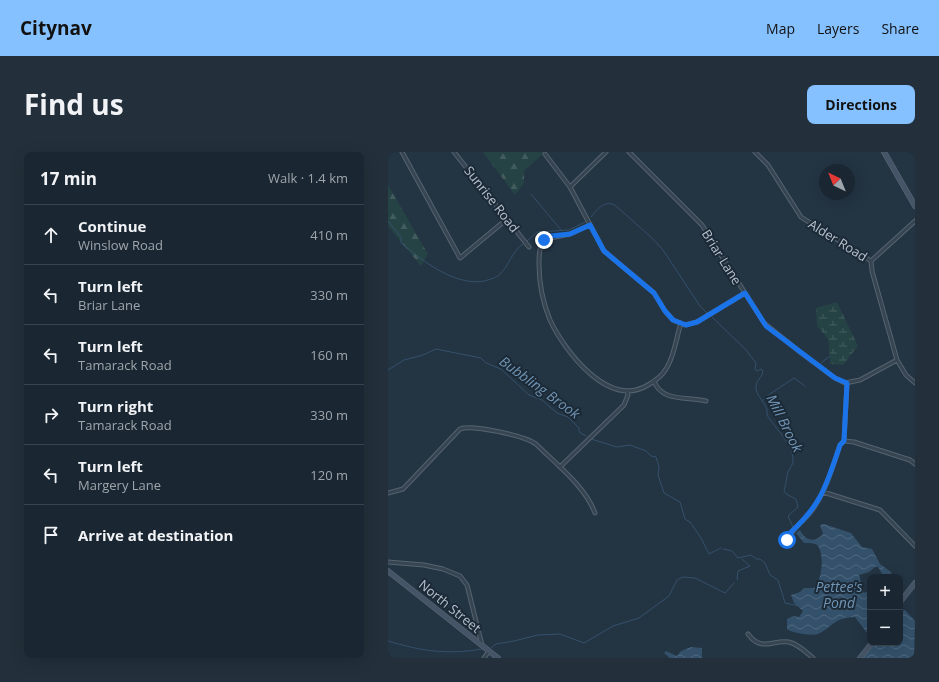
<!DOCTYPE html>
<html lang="en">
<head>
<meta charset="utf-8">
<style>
	:root { --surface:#1a2732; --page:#232f3a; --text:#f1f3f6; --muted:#9fa5ac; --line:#38444d; --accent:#86c1ff }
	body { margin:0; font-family:"Open Sans",sans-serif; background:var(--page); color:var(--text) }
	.controls { position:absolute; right:12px; bottom:12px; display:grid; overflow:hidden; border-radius:8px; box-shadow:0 4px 16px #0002 }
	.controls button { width:36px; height:36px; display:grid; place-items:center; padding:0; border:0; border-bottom:1px solid var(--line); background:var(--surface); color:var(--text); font:20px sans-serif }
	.compass { position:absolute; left:431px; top:12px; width:36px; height:36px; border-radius:50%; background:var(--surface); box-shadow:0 4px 16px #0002; rotate:317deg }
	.stop { position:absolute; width:12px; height:12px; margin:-9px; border:3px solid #1a73e8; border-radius:50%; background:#fff }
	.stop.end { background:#1a73e8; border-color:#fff; box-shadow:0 1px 4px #0008 }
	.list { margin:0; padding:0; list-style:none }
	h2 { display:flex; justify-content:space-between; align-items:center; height:52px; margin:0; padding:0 16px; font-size:17px }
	h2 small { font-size:13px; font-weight:400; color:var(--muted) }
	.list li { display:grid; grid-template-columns:26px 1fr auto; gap:12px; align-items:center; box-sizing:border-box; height:60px; padding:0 16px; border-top:1px solid var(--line) }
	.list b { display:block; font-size:15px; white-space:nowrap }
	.list p { margin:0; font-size:13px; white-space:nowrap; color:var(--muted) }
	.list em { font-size:13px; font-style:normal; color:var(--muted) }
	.icon { flex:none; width:22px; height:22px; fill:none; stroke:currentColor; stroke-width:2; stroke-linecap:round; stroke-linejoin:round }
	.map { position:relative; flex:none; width:527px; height:506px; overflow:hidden; border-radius:8px }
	header { display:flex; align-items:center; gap:24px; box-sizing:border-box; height:56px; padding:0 20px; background:var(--accent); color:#111 }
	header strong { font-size:19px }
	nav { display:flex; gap:22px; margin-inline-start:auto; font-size:14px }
	.intro { display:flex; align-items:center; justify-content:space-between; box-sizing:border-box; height:96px; padding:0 24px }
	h1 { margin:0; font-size:28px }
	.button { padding:10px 18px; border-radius:8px; background:var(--accent); color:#111; font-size:14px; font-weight:700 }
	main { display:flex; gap:24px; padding:0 24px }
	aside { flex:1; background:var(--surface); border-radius:8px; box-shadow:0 4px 16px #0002 }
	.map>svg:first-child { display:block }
</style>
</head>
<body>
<header>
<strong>Citynav</strong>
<nav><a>Map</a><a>Layers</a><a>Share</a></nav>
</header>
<div class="intro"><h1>Find us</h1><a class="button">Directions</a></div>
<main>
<aside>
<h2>17 min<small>Walk · 1.4 km</small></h2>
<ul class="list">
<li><svg class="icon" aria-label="ahead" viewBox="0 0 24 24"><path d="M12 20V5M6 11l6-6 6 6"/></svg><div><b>Continue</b><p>Winslow Road</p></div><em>410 m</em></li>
<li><svg class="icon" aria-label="left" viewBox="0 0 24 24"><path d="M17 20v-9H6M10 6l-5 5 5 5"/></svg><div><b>Turn left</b><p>Briar Lane</p></div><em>330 m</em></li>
<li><svg class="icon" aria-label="left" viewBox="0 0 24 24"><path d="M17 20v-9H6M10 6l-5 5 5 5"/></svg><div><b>Turn left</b><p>Tamarack Road</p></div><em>160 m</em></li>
<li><svg class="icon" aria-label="right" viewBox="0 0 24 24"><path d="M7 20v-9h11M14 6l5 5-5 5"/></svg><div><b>Turn right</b><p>Tamarack Road</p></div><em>330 m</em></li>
<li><svg class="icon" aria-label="left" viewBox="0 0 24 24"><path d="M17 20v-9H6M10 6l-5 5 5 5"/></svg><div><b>Turn left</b><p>Margery Lane</p></div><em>120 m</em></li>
<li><svg class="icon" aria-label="arrive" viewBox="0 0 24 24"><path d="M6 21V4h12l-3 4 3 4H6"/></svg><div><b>Arrive at destination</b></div></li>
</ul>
</aside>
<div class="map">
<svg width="527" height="506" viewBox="0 0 527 506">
	<defs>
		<pattern id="forest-firs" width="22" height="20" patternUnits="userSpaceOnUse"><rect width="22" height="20" fill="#254344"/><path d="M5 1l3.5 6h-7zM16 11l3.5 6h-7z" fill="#425c5e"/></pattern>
		<pattern id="wetland-marsh" width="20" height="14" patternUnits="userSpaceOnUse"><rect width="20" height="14" fill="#254344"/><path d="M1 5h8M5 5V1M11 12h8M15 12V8" fill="none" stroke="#425c5e"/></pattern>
		<pattern id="water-waves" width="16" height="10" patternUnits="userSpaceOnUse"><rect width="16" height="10" fill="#34516b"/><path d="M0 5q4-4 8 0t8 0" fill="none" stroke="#4f687f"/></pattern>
	</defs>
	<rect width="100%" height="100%" fill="#233443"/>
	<!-- forest -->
	<path fill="url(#forest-firs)" d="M95,0H157L136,19V31L127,43Z
		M0,33L40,102L33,114L0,74Z"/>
	<!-- wetland -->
	<path fill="url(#wetland-marsh)" d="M449,150L470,194L455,213L442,212V204L440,187L429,174L428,156Z"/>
	<!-- water -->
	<path fill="url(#water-waves)" d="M436,372L463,381L474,395L484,397L492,412L503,420L504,425H496L490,415H487L481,420L471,423L476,441L482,438V485L467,465C444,466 447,474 430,482C424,484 404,481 399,477V467L405,464L411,465L415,459L406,451L403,443L412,440L416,436H426C434,429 437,401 429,393C426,391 420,391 416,391L408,381L412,378C417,388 426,392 435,382L432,373Z
		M517,458L527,469L526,506H475L487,491H512V459Z
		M303,495L314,496V506H282L276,501L278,499L289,504L293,499Z"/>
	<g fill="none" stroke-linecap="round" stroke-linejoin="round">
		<!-- stream -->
		<path stroke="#34516b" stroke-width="1" d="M143,42L173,78
			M203,65C209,57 218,47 228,54L265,87L275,98L312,154L319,161
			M0,69L13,85V91C35,109 72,139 103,127C106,126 109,125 111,123C121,114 124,99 135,92
			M139,89L149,80L181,78L197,70
			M324,165L358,198L368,211L367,217L369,219L373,217L375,219C374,226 367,229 368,237C370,247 381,253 379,263C387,276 406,293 405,309C405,313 402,315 401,318C398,323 399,331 396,338L398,342L408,347L410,355L400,364L405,375
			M433,211L442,204
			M0,218L16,208L35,203L48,197L93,206L98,211L113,217L141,243L154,248L169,261L180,265L191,276V280L198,284
			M374,249L382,242L406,226L417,234
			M203,287L229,295L242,293L258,299L263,304L268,305L271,315L270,323L276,341L292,350L297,367L302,370L313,386L321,402L333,396
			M335,397L344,399L350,406L363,403L368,407H372L377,411L382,423L390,428L397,451L411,454
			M349,428L350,419L362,414L354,407
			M0,489C33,499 59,503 94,497
			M103,496L108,492L126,489L150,483L172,482L196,491L225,474L251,466L281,444L289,428L295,425L307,426L337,441L346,431"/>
		<!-- street casing -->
		<g stroke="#55636f" stroke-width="5">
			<path id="street" d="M14,0L72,106L119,67
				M66,0L141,95
				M241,0L314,73L376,171L412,200L447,226L457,231L472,228L509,208
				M367,0L380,13L413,65L483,109L484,119L509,208L518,223L527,231
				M157,2L182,35L216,99L266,141L277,159L285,168L297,173L309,170L357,141
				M182,35L218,0
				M202,73L182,82L158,87C151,92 151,104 151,112C151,131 155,151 162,168C177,200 221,257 260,233C267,229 274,224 278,217C287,203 288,186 293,171
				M483,109L527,69
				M266,229C274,251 300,244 318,249
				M456,289L466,290L522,308L527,312
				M172,315L236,253L240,243L239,239
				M435,340L492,358L527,394
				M0,341L15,337L72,277C84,272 137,284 148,292C168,312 197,334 207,361
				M399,391C403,375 419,368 427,354C439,335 445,314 452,293L456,289L459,231
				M0,410L36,413L55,417L72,424L79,433L94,493
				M360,482C374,501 385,487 401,490C410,492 418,500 425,506
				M96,506L101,499"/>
		</g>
		<!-- secondary casing -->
		<g stroke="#55636f" stroke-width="6">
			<path id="secondary" d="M496,0L527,54
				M0,419L110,506
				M512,450L527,431
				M472,506L484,491"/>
		</g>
		<!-- street -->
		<use href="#street" stroke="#374552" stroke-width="3"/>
		<!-- secondary -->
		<use href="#secondary" stroke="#455466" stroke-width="4.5"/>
	</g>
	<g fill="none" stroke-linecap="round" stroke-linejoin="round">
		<!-- route -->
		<path stroke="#1a73e8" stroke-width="5" d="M156,88L163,84L182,82L202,73L216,99L266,141L277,159L285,168L298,173L309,170L357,141L378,174L447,226L459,231L456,289L452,293C438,334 434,352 401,382L399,388"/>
	</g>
	<g text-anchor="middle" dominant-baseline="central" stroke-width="4" stroke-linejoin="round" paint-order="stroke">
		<!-- street labels -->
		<g font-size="13" fill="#b4c0cc" stroke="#1c2a37">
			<text transform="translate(104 47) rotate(52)">Sunrise Road</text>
			<text transform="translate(450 88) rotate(32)">Alder Road</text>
			<text transform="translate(334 105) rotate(58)">Briar Lane</text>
			<text transform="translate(62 454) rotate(39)">North Street</text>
		</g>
		<!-- water labels -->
		<g font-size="14" font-style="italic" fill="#7094b3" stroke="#1c2a37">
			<text transform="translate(152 235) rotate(36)">Bubbling Brook</text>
			<text transform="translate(397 271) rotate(63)">Mill Brook</text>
			<text x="451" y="434">Pettee's<tspan x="451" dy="16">Pond</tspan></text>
		</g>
	</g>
</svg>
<div class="controls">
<button>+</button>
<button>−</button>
</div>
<svg class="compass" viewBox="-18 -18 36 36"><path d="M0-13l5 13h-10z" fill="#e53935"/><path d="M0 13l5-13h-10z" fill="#9fa5ac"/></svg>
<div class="stop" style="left:399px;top:388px"></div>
<div class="stop end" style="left:156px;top:88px"></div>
</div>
</main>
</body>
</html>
